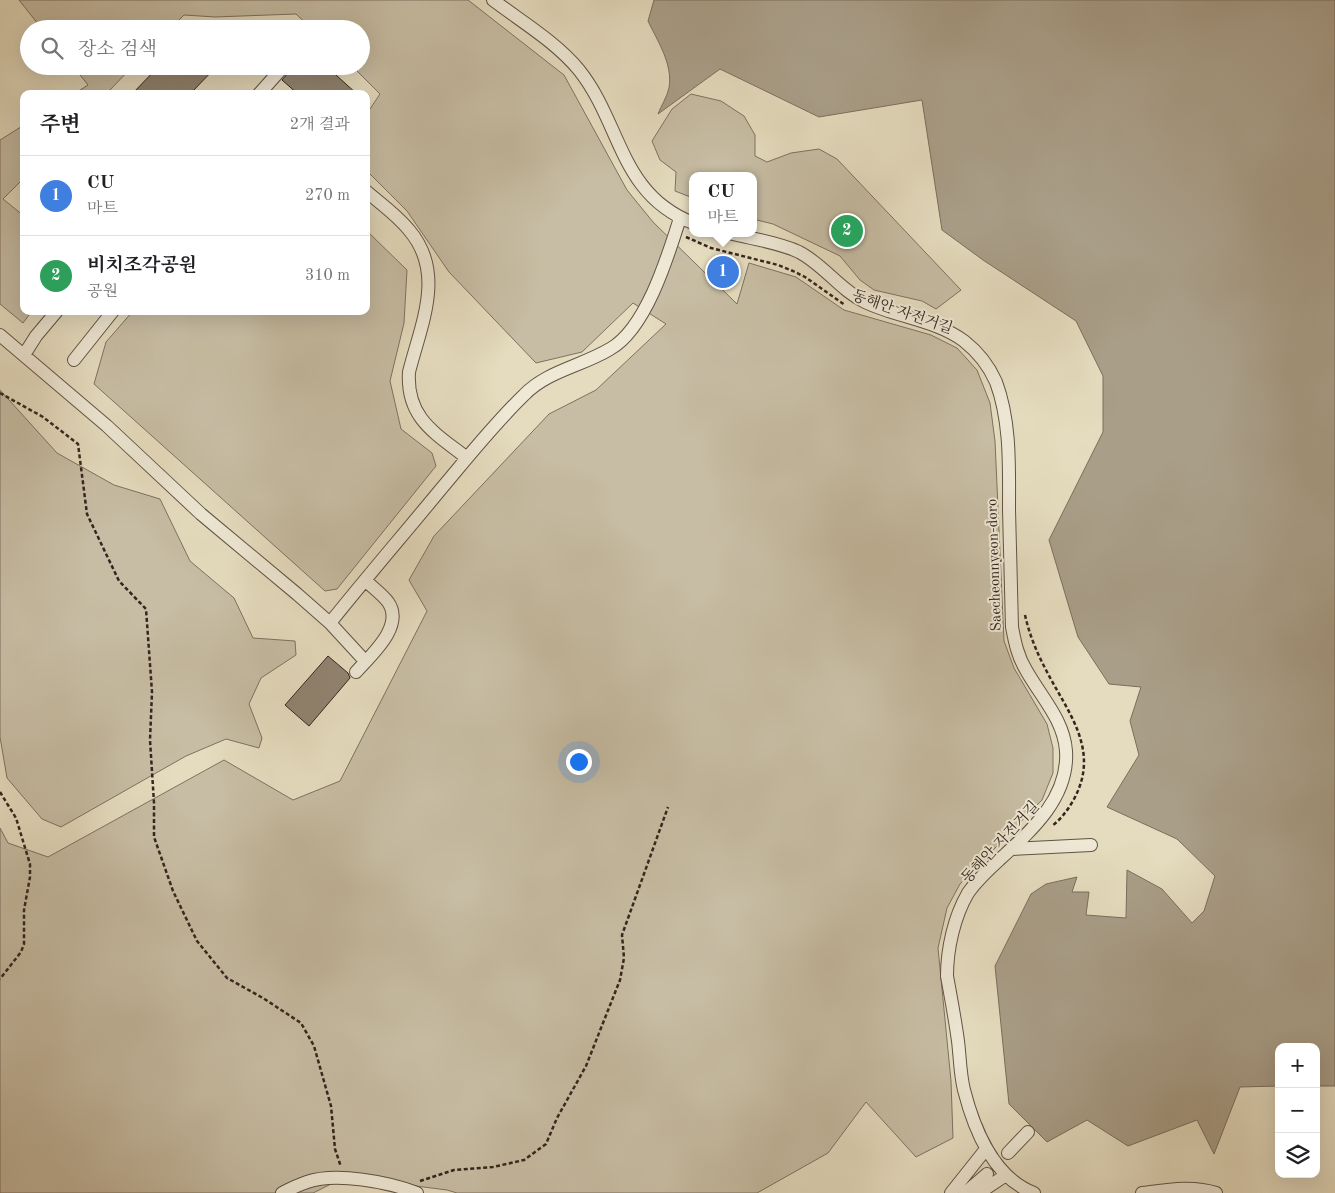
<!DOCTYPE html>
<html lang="ko">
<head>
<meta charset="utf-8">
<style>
	:root { --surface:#fff; --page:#f6f6f6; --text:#202124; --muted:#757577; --line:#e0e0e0; --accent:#8f2418 }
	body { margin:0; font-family:"Old Standard TT","Noto Serif KR",serif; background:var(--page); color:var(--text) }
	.controls { position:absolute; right:15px; bottom:15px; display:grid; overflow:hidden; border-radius:10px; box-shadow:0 5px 20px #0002 }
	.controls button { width:45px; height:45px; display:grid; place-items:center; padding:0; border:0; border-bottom:1px solid var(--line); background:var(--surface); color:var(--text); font:25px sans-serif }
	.you { position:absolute; left:578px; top:761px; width:18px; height:18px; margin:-12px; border:4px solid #fff; border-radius:50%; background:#1a73e8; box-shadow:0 0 0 8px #1a73e833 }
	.badge { display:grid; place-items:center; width:32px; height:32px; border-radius:50%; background:var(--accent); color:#fff; font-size:16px; font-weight:700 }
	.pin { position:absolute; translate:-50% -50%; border:2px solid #fff; box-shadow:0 1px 5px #0006 }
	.popup { position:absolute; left:689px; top:172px; width:68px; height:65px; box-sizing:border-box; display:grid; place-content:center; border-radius:10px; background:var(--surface); filter:drop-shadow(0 1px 4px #0005); font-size:16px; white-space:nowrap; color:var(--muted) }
	.popup b { font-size:19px; color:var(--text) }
	.popup::after { content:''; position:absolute; left:50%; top:100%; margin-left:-10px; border:10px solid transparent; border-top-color:var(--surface) }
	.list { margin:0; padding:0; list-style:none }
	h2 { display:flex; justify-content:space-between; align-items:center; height:65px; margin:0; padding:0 20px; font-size:21px }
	h2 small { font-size:16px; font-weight:400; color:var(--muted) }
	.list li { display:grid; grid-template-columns:32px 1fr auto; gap:15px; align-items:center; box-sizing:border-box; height:80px; padding:0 20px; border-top:1px solid var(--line) }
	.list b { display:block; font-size:19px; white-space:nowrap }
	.list p { margin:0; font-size:16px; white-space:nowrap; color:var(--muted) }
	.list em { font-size:16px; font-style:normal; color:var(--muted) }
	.icon { flex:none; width:28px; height:28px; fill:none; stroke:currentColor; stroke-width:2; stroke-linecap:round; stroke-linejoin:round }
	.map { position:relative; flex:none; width:1335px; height:1193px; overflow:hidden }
	.search { position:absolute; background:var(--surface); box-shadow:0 5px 20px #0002; left:20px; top:20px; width:350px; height:55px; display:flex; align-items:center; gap:12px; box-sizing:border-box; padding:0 18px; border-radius:28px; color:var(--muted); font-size:19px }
	.panel { position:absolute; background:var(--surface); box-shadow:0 5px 20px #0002; left:20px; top:90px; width:350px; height:225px; border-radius:10px }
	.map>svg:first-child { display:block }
</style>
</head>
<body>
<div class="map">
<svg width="1335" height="1193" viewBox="0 0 1335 1193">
	<rect width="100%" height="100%" fill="#e5dcbf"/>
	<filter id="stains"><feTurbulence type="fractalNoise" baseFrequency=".004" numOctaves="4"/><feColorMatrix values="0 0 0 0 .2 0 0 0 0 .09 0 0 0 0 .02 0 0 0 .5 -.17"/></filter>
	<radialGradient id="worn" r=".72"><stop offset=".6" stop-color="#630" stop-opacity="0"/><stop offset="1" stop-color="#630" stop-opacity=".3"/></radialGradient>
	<!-- green -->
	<path fill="#c7bda4" stroke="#7e7161" d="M19,0H468L564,75L627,190L653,222L737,304L749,263L796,277L844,310L931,335L957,348L977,370L990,403L995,441L1004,641L1014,668L1047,724L1053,748V773L1042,800L960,884L947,908L938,948L951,1081L953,1138L916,1157L866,1102L828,1153L757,1193H457L447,1190L345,1177L313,1193H0V828L8,843L48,857L224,760L293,800L340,781L427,611L409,580L434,536L549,414L596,390L666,324L633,303L582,352L536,363L449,272L407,211L366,170V115L380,94L352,66H361V29H312L296,14L215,17L184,15L170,29H42Z
		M73,66H133L106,94H74L88,85Z
		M691,94L721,101L744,116L755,135V156L767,162L791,153L819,149L837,159L961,290L936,309L922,301L874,290L860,280L840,256L773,224L753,219V176H693V198L675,191L676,172L660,160L652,141L672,109Z
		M24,125V178L3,199L24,216V311H32L23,323L0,304V140Z
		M366,230L407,270L404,323L390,381L401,429L432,453L436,466L337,589L325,591L94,384L106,342L133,311H366Z
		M0,390L57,453L114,485L160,499L190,561L234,598L253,638L295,641L296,655L261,678L249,704L262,738L259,748L226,739L186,756L61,827L42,819L7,778L0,737Z"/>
	<!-- water -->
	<path fill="#a99e88" stroke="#7b6e5e" d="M654,0H1335V1086H1316V1047H1279V1086L1240,1087L1214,1154L1197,1120L1128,1146L1087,1120L1047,1142L1009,1104L995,966L1031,894L1046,884L1077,877L1072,892H1089L1086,915L1126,918L1127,870L1162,889L1192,923L1204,911L1215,876L1177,839L1107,807L1139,755L1130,721L1141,687L1109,684L1078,637L1049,540L1103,432V376L1076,321L983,260L942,230L922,100L819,117L720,69L658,114C661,106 667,97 669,88C673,64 658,42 648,21Z"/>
	<!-- building -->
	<path fill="#918472" stroke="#35251e" d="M159,66H217L190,94H132Z
		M294,66H326L357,94H298L282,80Z
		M328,656L348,673L350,678L309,726L285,705Z"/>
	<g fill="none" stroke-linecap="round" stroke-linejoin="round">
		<!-- minor casing -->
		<g stroke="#615346" stroke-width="14">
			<path id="minor" d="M493,0C522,22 556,42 579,70C622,124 619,194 693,223
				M259,94L284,66
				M366,191C381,204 397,215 409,230C446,273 421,324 409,372C406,418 435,433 467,458
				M729,233C752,239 778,242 799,252C824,265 840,290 865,302C896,317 936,320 964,341C978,352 989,366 996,382C1011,422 1009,468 1009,510C1010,549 1011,588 1012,627C1015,643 1018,657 1026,670C1041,697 1064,720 1066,751C1069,798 1031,831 999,860C988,870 977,880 968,893C954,917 947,949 947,976C951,998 955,1019 958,1041C960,1057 960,1074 964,1090C974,1129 994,1178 1034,1193
				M0,335L107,426L201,514L297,594L330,623L365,661
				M24,355L36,336L57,311
				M74,360L113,311
				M330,623C366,578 404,534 441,489C468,457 494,424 524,395C547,371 582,366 610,349C646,329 668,256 680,218
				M356,672C371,655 405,626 388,602C382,594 372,587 365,580
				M1011,849L1091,845
				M1008,1153L1028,1132
				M282,1193C290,1189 298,1185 307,1182C336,1172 389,1182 417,1193
				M951,1193L986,1149
				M965,1193L987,1174
				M979,1193L1006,1175
				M1142,1193C1166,1190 1192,1185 1216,1193"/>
		</g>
		<!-- path -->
		<path stroke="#35251e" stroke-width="2.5" stroke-dasharray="4 2.5" stroke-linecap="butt" d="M686,237L711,248L778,265L793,271L805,277L845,305
			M0,393L43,417L78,444L87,514L119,581L146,609L152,692L150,740L154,803V837L173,891L197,941L227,978L263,998L301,1023L314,1046L331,1106L335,1149L341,1167
			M1025,615C1029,633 1036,651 1045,668C1067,712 1101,749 1074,799C1068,810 1061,819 1052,826
			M0,792L16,818L30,864V877L24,910V944L21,952L0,979
			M420,1181L454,1170L493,1167L524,1160L546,1144L557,1118L586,1066L620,980L624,958L622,935L668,807"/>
		<!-- minor -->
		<use href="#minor" stroke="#eee8d5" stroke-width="12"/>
	</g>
	<g text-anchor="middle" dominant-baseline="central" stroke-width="4" stroke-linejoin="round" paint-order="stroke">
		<!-- street labels -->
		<g font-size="15" fill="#35251e" stroke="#eee8d5">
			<text transform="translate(902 313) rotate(19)">동해안 자전거길</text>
			<text transform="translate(995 565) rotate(-92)">Saecheonnyeon-doro</text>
			<text transform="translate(1001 843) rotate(-47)">동해안 자전거길</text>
		</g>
	</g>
	<rect width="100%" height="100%" filter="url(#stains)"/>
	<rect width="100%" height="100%" fill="url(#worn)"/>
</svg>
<div class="controls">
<button>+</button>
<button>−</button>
<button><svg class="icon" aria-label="layers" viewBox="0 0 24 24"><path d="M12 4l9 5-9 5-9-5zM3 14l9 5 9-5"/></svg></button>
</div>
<div class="you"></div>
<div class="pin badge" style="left:723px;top:272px;background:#3f7fe0">1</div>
<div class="popup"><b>CU</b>마트</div>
<div class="pin badge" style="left:847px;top:231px;background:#2e9e5b">2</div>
<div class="search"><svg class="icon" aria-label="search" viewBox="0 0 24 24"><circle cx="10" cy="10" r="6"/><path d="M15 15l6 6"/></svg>장소 검색</div>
<section class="panel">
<h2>주변<small>2개 결과</small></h2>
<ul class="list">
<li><span class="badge" style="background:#3f7fe0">1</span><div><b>CU</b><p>마트</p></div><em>270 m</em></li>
<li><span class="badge" style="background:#2e9e5b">2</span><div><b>비치조각공원</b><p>공원</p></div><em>310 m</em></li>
</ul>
</section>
</div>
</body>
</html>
